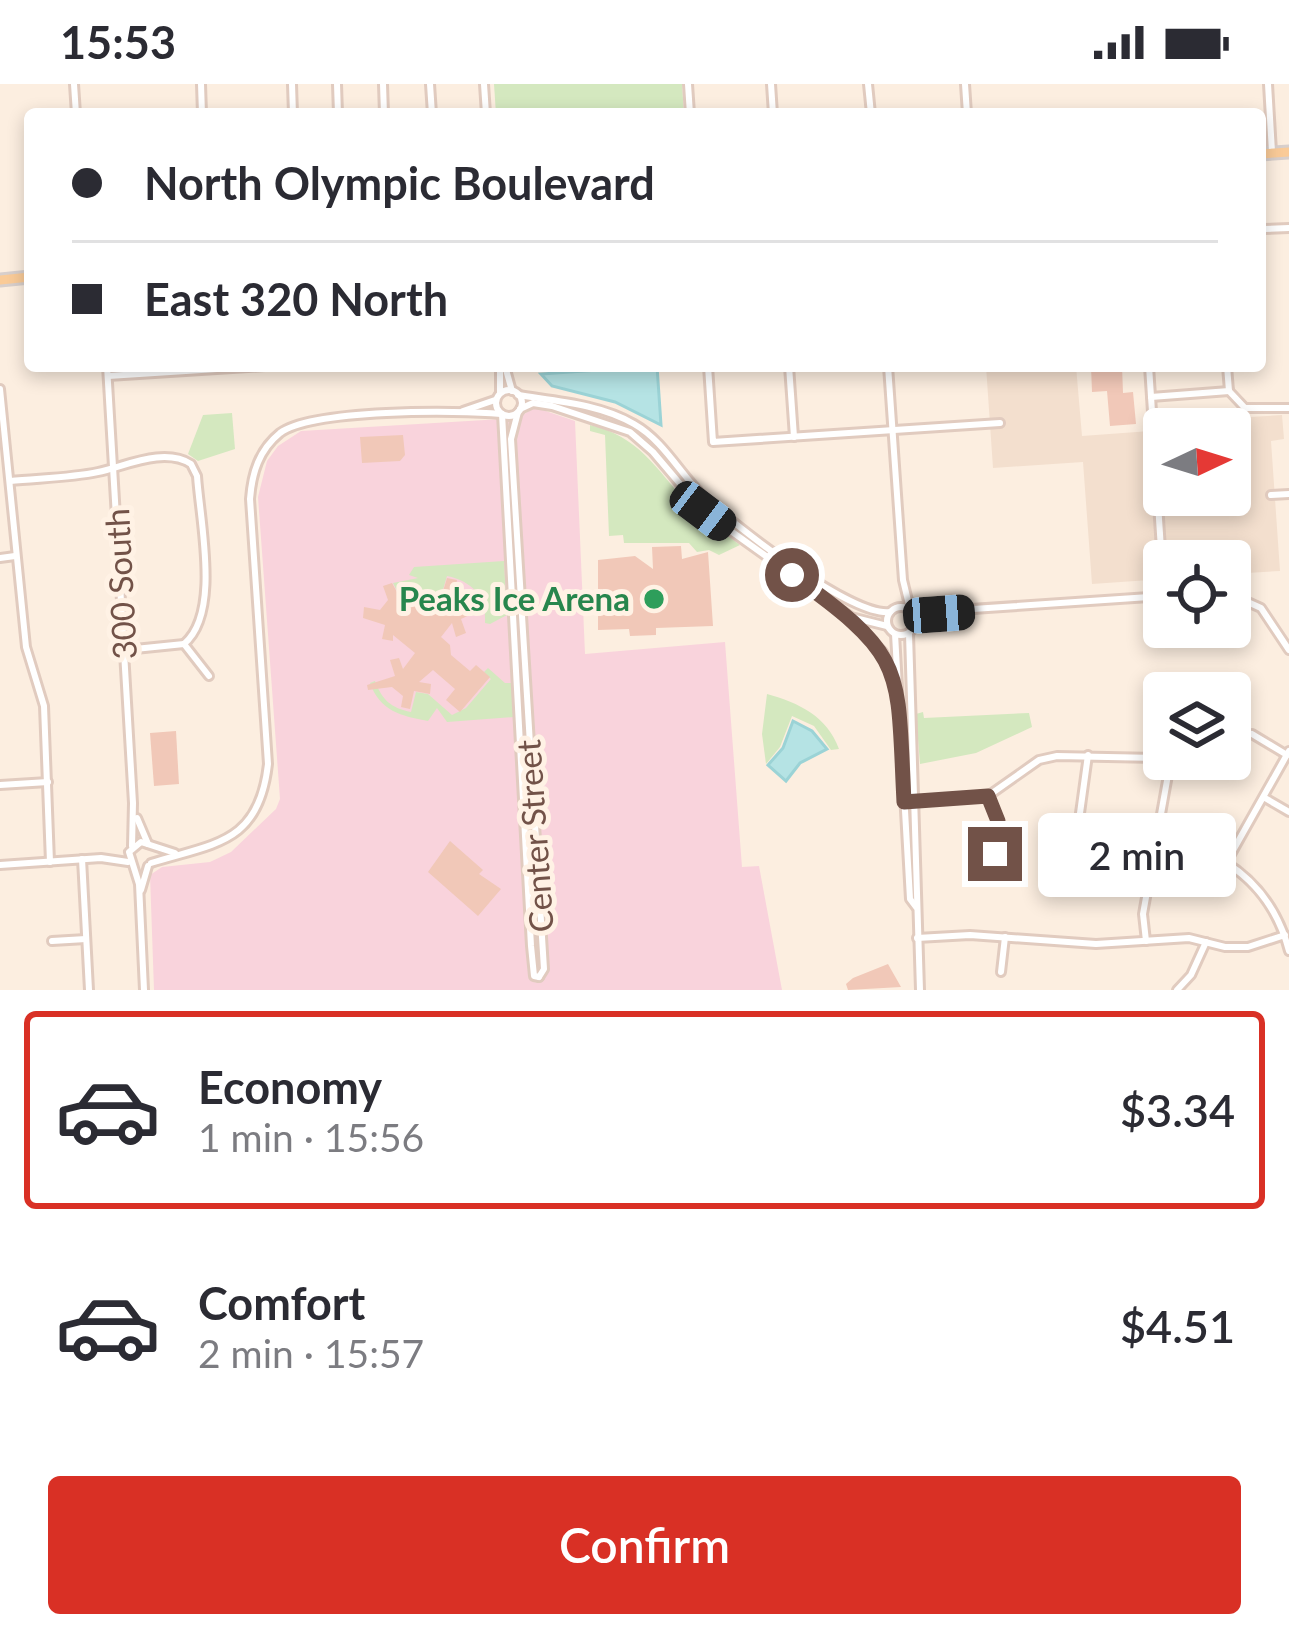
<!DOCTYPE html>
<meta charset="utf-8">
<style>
body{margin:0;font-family:Lato,sans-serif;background:#f7f7f7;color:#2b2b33;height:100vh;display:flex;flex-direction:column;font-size:45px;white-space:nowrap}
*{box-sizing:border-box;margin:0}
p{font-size:39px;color:#7c7c81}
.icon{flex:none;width:66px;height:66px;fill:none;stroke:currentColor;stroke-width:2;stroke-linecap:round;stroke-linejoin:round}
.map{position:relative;height:906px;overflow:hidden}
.sheet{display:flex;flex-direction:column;background:#fff;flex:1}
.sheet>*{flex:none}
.guide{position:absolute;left:24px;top:24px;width:1242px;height:264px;border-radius:12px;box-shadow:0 6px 18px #0003;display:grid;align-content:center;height:264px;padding:0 48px;background:#fff}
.needle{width:78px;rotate:86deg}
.fabs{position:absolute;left:1143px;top:324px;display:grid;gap:24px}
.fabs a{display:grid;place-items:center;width:108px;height:108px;border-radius:12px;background:#fff;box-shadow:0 6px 18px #0003;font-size:60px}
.end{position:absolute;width:54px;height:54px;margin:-27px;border:15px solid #725248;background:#fff;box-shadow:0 0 0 6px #fff}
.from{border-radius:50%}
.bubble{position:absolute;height:84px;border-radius:12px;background:#fff;box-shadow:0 6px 18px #0003;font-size:39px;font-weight:600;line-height:84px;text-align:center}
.car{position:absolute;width:36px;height:72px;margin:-36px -18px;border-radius:15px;box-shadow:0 0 9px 3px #0007;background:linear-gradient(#222 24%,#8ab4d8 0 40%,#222 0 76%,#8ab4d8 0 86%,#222 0)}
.guide b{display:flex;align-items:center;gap:42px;height:114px;font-size:45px}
.guide b+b{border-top:3px solid #e1e1e2}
.guide i{width:30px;height:30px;background:#2b2b33}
ul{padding:21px 0 0;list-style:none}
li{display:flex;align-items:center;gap:36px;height:198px;margin:0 24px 18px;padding:0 24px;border:6px solid transparent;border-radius:12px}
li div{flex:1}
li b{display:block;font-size:45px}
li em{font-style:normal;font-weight:600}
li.current{border-color:#d93025}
li>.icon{width:108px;height:108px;stroke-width:1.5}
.button{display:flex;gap:24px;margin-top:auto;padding:24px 48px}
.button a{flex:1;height:138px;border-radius:12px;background:#d93025;color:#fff;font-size:48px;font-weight:600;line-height:138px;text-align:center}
.status{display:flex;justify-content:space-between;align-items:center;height:84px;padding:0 60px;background:#fff;direction:ltr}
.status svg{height:33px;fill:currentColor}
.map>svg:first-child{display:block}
.residential{fill:#f3dfce}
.medical{fill:#f9d3dc}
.green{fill:#d4e8bf}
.water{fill:#b5e3e4;stroke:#9bd3d6;stroke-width:3}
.building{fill:#f1c8b8}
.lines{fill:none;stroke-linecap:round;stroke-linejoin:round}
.minor-casing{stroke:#e1cbbf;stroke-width:12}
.major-casing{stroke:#d8cfcc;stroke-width:15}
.minor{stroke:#fff;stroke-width:6}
.major{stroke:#facb98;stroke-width:9}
.route{stroke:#725248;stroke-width:15}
.leisure-dot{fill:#2e9e5b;stroke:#fff2e5;stroke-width:4.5}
.labels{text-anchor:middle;stroke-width:10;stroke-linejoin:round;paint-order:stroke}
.street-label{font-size:33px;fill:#725248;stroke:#fff2e5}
.leisure-label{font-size:33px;font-weight:bold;fill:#27864d;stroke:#fff2e5;text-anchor:end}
</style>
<div class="status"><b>15:53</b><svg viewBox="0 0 49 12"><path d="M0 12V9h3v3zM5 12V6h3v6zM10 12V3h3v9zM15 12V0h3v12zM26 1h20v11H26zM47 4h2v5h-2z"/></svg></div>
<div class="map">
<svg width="1289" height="906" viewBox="0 0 1289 906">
<rect width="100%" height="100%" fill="#fceee0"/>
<path class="residential" d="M986 282H1076L1082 352 1164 346V411H1230V345H1182L1250 340V333L1282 331 1284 355 1271 357 1280 487 1230 490V477H1164V495L1092 500 1083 378 993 384Z"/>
<path class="medical" d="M534 323 575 337 585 570 725 558 742 783 759 782 782 906H154L150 791 162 783 210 778 231 768 276 725 280 715 258 413 267 377 278 362 301 347 519 334Z"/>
<g class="green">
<path d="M494 0H682L684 30H496Z"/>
<path d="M232 329 235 365 198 377 188 370 203 331Z"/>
<path d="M590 341C638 352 655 383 686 418 702 435 722 447 740 461L719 471 709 466 697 468 689 459H624L623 451 609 452 605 351 590 347Z"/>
<path d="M504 477 507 531 490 540 485 539C487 513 472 497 447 492L440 516 425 513 422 507 402 514H418L403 519 393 499 418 494 409 491 414 483Z"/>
<path d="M488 584 505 599H512L514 633 447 638 437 624 428 637C401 632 380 627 370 599L375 597C382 616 391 624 411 628L416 608 428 610 452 631 466 624 491 595 484 588Z"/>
<path d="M767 610C799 619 827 632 839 665L831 666 814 642 792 632 780 663 766 680 762 650Z"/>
<path d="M923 628 924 634 1029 629 1032 643 976 669 920 680 916 630Z"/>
</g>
<g class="water">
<path d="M657 282 661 341 615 318 552 302 541 290Z"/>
<path d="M793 637 812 647 827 665 800 679 786 697 768 681 783 664Z"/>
</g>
<g class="building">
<path d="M1091 282H1122L1123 309 1133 308 1136 340 1110 342 1107 307 1092 308Z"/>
<path d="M403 351 405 371 400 377 362 379 360 353Z"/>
<path d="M681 462 682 475 708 468 713 542 656 544V551L630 552 629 545 598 546V476L635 472 653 485 652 463Z"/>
<path d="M447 494 457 496 454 511 464 520 479 515 482 525 461 535 466 549 456 553 452 539 441 553 450 561 451 571 470 587 476 581 490 593 460 628 446 616 455 605 433 586 419 598 431 600 430 610 414 607 410 625 401 623 403 612 392 603 368 606 367 601 395 592 390 576 399 574 403 585 415 569 393 551V557L382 555 385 541 363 534 364 523 380 526 388 516 383 502 392 499 403 519 421 513 440 517Z"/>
<path d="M176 647 179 700 154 702 150 649Z"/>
<path d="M450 757 483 786 479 790 501 805 478 832 428 788Z"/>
<path d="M888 880 901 903 848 906 846 900 853 894Z"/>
</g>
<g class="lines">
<g class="minor-casing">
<g id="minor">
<path d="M74 0 76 30"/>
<path d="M201 0 202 30"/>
<path d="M292 0 293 30"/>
<path d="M337 0 338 30"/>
<path d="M383 0 384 30"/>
<path d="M430 0 432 30"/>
<path d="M484 0 486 30"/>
<path d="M688 0 690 30"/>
<path d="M771 0 773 30"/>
<path d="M868 0 871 30"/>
<path d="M965 0 967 30"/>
<path d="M1268 0 1272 68"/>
<path d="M1264 145 1289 144"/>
<path d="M107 282 133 719 132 762"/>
<path d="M505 282 512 307"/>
<path d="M708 282 713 358 1000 339"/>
<path d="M789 282 794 353"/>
<path d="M888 282 903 496 910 525"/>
<path d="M1149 282 1164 511"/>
<path d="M1227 282 1229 307"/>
<path d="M108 292 265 282"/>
<path d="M0 305 26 563 44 622 50 778"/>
<circle cx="509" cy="319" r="13"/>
<path d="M1229 307 1245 324H1289"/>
<path d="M500 308V282"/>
<path d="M518 311C556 317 600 320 634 340 664 357 680 390 704 413 735 442 852 533 890 528"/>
<path d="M1151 313 1229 307"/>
<path d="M520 325 533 319 552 322 630 348 653 368 703 427 851 533 887 542"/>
<path d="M463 327 495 316"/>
<path d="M518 328 511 355 544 885 539 893"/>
<path d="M502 330 531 862 534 892 539 893"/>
<path d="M10 397C39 394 70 394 98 388 126 382 164 363 191 380L197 392C200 438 221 529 184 560"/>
<path d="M1271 411 1289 410"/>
<path d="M0 474 15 472"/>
<path d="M1230 510 1261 524 1289 566"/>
<circle cx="901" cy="537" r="14"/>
<path d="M913 529 1164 512"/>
<path d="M853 536 883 568 896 597"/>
<path d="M895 550 910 815 916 823"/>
<path d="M909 550 920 906"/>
<path d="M184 560 209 592"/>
<path d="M125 566 184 560"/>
<path d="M1252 650 1287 671"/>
<path d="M0 701 48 698"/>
<path d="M988 712 998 737 995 770"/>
<path d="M1265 714 1289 728"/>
<path d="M904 719 988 712 1039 676 1057 672 1158 674 1170 680 1182 677"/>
<path d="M137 734 148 760"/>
<path d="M1158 752C1223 766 1272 801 1289 867"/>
<path d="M82 775 89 906"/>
<path d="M151 779C215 759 259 760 268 680L250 415C252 389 259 366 280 349 312 325 458 326 501 330"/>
<path d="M1226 779 1289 667"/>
<path d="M1073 780 1088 671"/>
<path d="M0 781 101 774 128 778"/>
<path d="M141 806 148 782"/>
<path d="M917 854 970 851 1096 860 1189 854 1225 863H1248L1285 851"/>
<path d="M52 857 86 855"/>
<path d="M1146 857 1143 830 1170 680"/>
<path d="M1001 888 1005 853"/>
<path d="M144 906 139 800 129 768 141 758 175 769"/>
<path d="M1177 906 1191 891 1206 858"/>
</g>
</g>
<g class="major-casing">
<g id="major">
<path d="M1260 70 1289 68"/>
<path d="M0 196 30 193"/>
</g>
</g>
<use href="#minor" class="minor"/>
<use href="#major" class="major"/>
</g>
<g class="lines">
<path class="route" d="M792 491C908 574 897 582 904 718L988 712 998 737 995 770"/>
</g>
<circle class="leisure-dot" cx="654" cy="515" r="12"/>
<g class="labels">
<g class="street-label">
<text transform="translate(121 500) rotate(-93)" y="12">300 South</text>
<text transform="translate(535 752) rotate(-94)" y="12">Center Street</text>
</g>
<g class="leisure-label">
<text x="630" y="527">Peaks Ice Arena</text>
</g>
</g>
</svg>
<div class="fabs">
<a><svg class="needle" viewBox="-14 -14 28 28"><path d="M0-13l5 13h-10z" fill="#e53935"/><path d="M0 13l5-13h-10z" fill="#7c7c81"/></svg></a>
<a><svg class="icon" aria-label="locate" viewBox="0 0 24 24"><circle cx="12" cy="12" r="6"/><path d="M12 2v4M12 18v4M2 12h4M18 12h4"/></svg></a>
<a><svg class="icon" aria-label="layers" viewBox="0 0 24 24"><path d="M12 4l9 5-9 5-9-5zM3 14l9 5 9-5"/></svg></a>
</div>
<i class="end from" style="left:792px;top:491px"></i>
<i class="end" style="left:995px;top:770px"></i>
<div class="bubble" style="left:1038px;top:729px;width:198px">2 min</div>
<i class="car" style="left:703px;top:427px;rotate:127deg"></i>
<i class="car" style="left:939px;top:530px;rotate:86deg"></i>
<div class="guide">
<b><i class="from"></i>North Olympic Boulevard</b>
<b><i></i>East 320 North</b>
</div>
</div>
<section class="sheet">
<ul>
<li class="current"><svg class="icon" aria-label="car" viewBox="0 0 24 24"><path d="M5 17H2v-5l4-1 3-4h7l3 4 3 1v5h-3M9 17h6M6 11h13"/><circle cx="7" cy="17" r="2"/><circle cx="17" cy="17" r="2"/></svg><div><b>Economy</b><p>1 min · 15:56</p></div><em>$3.34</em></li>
<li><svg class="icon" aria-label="car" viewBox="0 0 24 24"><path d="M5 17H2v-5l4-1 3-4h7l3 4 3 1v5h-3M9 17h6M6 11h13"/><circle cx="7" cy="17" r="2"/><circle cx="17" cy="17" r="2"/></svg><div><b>Comfort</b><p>2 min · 15:57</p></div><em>$4.51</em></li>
</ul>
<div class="button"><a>Confirm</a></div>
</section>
